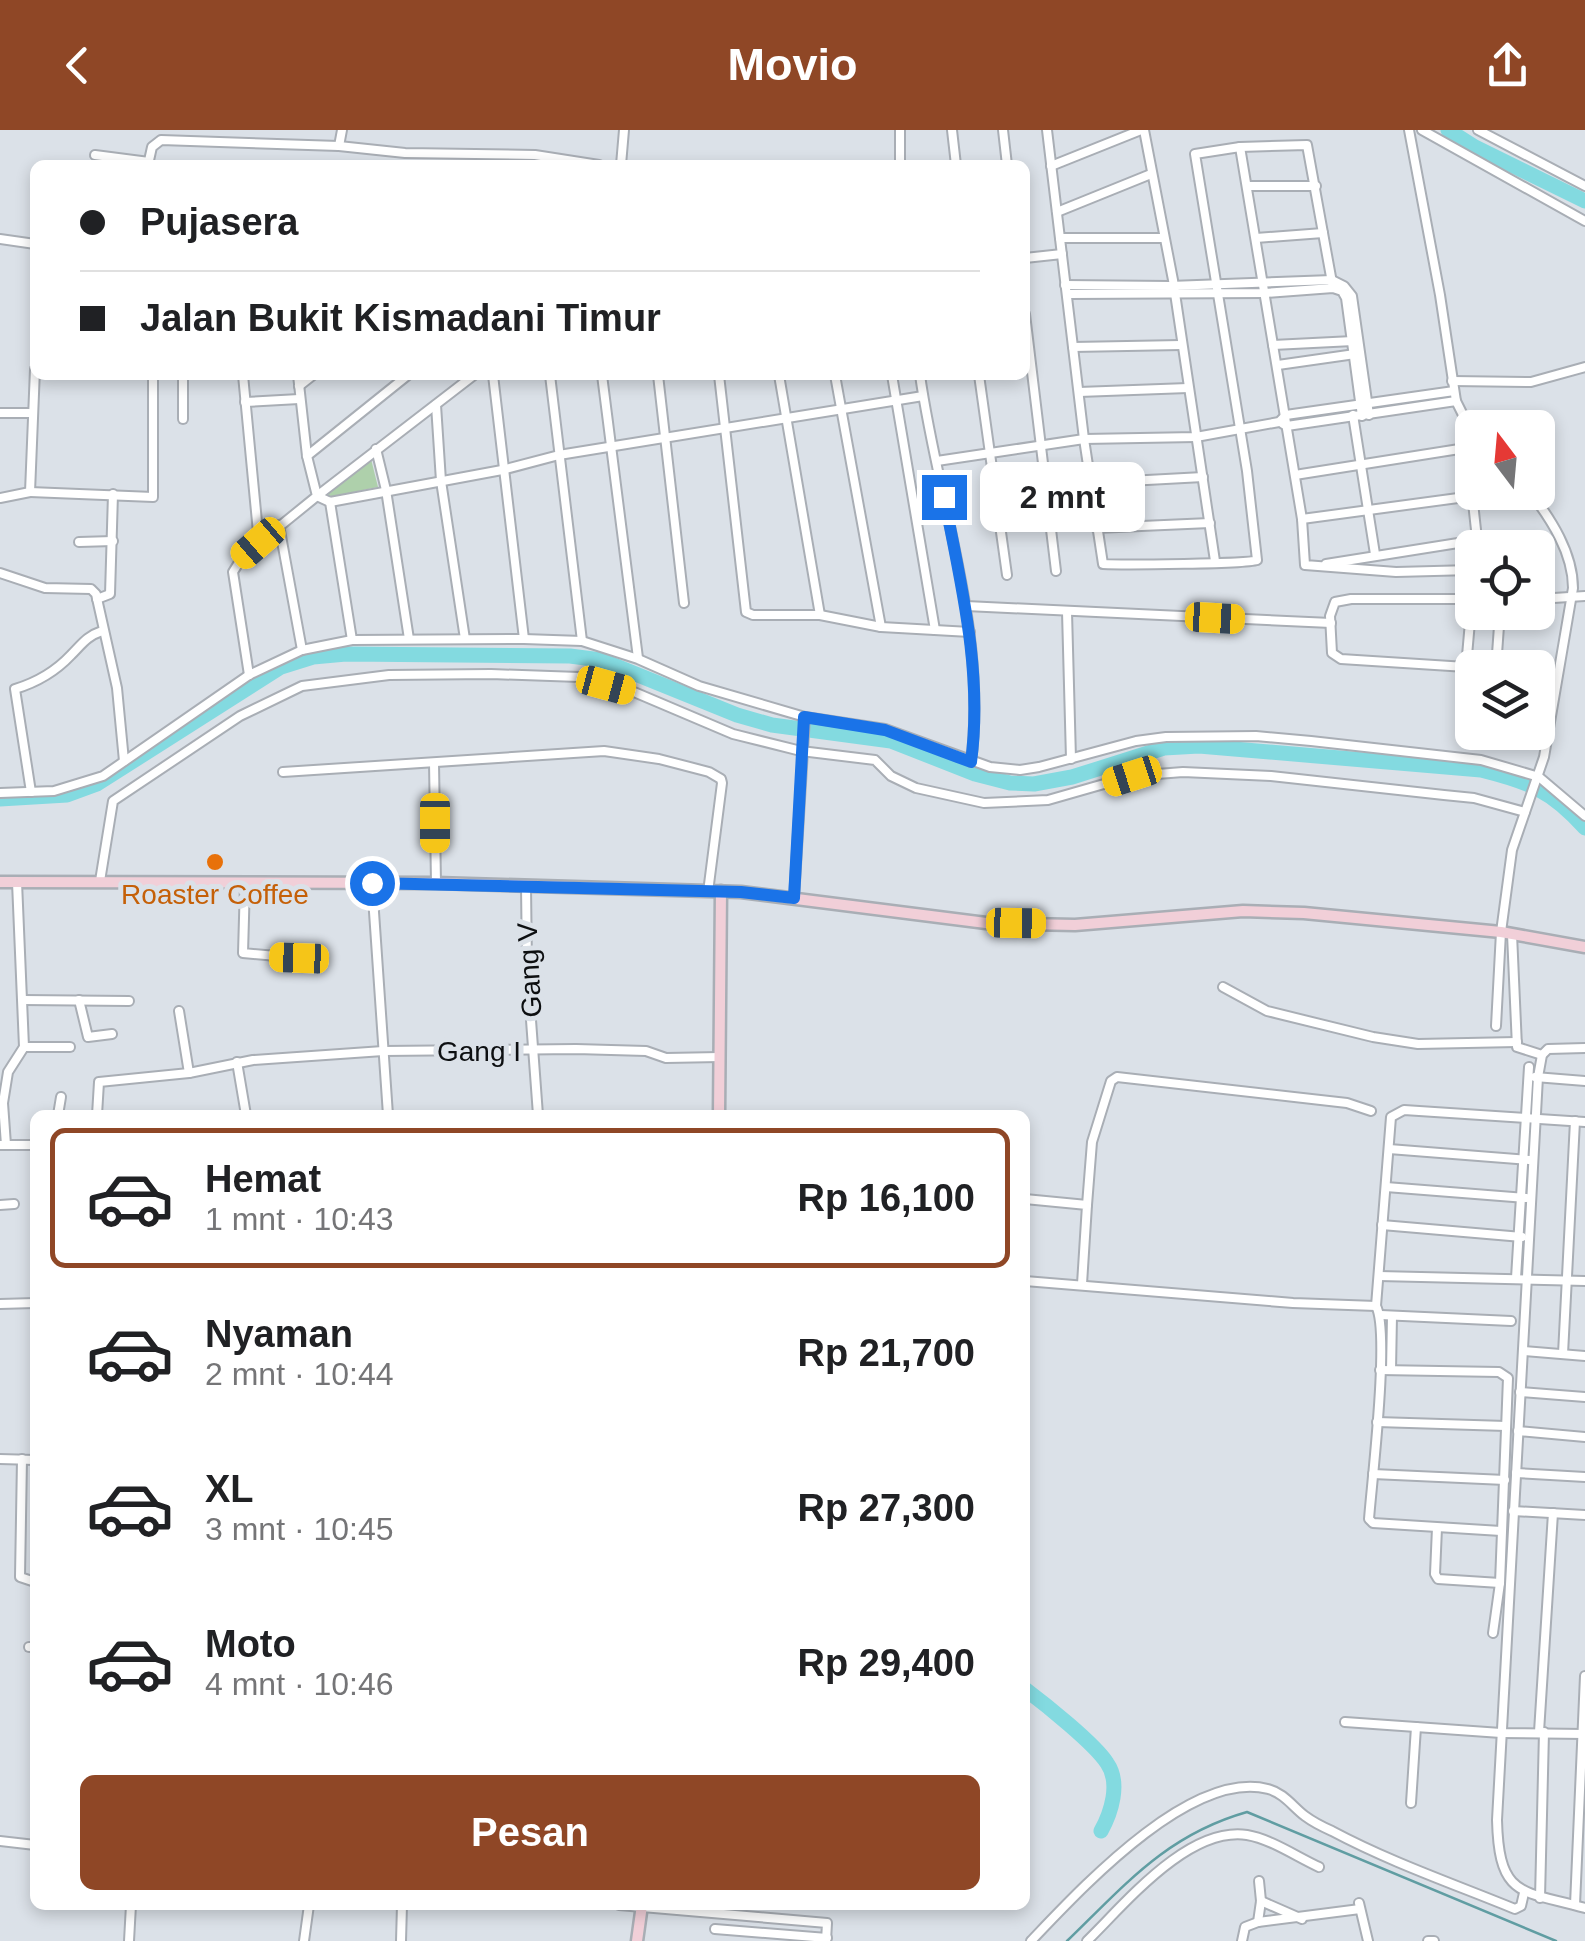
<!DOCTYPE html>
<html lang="id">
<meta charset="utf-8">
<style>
body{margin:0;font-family:Arial,sans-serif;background:#f6f6f6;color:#202124;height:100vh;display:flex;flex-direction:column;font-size:38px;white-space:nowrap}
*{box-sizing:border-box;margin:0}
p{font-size:32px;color:#757577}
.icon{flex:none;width:55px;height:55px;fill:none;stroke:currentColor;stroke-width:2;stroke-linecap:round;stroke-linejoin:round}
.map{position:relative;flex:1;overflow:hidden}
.sheet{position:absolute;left:30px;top:980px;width:1000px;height:800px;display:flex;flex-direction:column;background:#fff;border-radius:15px;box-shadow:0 5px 15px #0003}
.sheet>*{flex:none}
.guide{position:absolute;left:30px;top:30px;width:1000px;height:220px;border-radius:15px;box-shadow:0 5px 15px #0003;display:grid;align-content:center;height:220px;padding:0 50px;background:#fff}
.needle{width:65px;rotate:344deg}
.tools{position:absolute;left:1455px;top:280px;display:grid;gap:20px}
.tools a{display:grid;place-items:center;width:100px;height:100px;border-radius:15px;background:#fff;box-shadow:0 5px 15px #0003;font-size:50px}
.end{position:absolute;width:45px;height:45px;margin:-22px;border:12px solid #1a73e8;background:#fff;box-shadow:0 0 0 5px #fff}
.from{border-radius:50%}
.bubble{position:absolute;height:70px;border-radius:15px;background:#fff;box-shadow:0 5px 15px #0003;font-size:32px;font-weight:600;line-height:70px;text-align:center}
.car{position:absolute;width:30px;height:60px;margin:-30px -15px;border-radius:12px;box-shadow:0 0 8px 2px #0007;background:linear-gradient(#f5c518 24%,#345 0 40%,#f5c518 0 76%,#345 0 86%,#f5c518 0)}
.guide b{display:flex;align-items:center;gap:35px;height:95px;font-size:38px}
.guide b+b{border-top:2px solid #e0e0e0}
.guide i{width:25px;height:25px;background:#202124}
ul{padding:18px 0 0;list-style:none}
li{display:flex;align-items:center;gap:30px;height:140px;margin:0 20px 15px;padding:0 30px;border:5px solid transparent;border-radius:15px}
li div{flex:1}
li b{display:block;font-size:38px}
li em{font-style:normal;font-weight:600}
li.current{border-color:#8f4726}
li>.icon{width:90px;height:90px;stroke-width:1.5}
.action{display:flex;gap:20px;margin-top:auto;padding:20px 50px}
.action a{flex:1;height:115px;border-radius:15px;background:#8f4726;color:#fff;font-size:40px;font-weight:600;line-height:115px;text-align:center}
header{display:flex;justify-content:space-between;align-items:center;height:130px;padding:0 50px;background:#8f4726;color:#fff;font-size:45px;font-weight:600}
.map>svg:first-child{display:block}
.green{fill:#aed0ab}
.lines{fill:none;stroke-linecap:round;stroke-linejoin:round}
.stream{stroke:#609da2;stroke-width:2.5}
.river{stroke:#83dae0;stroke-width:15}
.street-casing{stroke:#a9aeb5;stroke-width:12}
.secondary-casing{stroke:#a9aeb5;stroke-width:15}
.street{stroke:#fff;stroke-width:8}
.secondary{stroke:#f1cfd8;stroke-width:10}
.route{stroke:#1a73e8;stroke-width:12}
.food-dot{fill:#e8710a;stroke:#dbe1e8;stroke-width:4}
.labels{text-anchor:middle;stroke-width:10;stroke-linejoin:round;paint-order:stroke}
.food-label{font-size:28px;fill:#c56008;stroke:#dbe1e8}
.street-label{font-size:28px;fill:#0d0f11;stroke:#dbe1e8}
</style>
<header><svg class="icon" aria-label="back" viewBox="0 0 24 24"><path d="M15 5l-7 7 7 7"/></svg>Movio<svg class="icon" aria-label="share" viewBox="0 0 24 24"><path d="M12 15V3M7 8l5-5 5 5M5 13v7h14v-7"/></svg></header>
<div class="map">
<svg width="1585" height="1811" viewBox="0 0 1585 1811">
<rect width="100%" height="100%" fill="#dbe1e8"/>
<path class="green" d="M370 325 378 357 329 367 328 360Z"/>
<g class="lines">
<path class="stream" d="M1067 1811C1125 1755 1166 1705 1247 1682L1556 1811"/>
<g class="river">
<path d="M1448 0 1475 17 1585 71"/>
<path d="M0 669 67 665 97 654 281 537 313 527 346 524 570 526 601 530 737 585 772 595 891 611 975 644 1010 653 1034 654 1072 647 1164 618 1199 616 1481 640C1529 652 1551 660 1585 698"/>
<path d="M1025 1559C1045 1574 1095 1614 1107 1633 1121 1653 1111 1683 1101 1701"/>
</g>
<g class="street-casing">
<g id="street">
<path d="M900 0V35"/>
<path d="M952 0 956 35"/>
<path d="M1003 0 1007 35"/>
<path d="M1047 0 1084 309 1103 434C1121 435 1250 434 1257 430L1247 341 1195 24 1240 17 1307 15 1333 158"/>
<path d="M1144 0 1173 150 1215 431"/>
<path d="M1409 0 1440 165 1456 271 1472 303"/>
<path d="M1422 0 1585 91"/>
<path d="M1478 0 1585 56"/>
<path d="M339 16 342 0"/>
<path d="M1240 17 1302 389 1305 435 1396 442 1472 440"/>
<path d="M95 25 149 32"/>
<path d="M148 35 152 17 161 10 339 16 405 23 535 25 599 35"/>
<path d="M621 35 624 0"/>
<path d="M1051 36 1141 0"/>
<path d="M1247 56H1316"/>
<path d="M1057 82 1151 44"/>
<path d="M1060 108H1164"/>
<path d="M1256 108 1323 103"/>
<path d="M0 109 35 114"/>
<path d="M1025 128 1062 124"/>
<path d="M1065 155 1170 156 1332 150 1344 156 1352 166 1369 285"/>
<path d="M1068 164 1265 163 1333 158 1342 161 1346 168 1362 286"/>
<path d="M1025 184 1056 441"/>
<path d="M1273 215 1353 211"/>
<path d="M1073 217 1181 215"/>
<path d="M1278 235 1355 224"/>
<path d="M183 245V289"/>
<path d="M243 245 259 413"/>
<path d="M493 245 524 509"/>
<path d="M550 245 582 511"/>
<path d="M602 245 638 528"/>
<path d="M658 245 684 473"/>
<path d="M719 245 746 482 753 485H820L881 497 970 502"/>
<path d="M779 245 820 485"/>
<path d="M835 245 881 497"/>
<path d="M892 245 935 500"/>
<path d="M920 245C938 373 988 501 971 632"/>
<path d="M979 245 1007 445"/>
<path d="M1452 251 1531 252 1585 237"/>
<path d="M299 256 313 245"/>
<path d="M1079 262 1188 258"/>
<path d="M245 272 299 269"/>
<path d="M436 275 441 351 465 509"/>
<path d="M0 283H32"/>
<path d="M1353 285 1375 424"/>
<path d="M1283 294 1287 296 1456 271"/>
<path d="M1467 318 1478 418"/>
<path d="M376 319 386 360 409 509"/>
<path d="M307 326 408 245"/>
<path d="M937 331 1084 309 1196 307 1279 292 1286 285 1454 261"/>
<path d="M1295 345 1472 317"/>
<path d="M1091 353 1203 347"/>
<path d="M30 362 153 367V245"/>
<path d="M317 366 330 372 502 340 559 325 923 266"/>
<path d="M317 366 474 245"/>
<path d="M0 368 30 362 35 239"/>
<path d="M330 372 352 510"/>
<path d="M1302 389 1473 366"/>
<path d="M279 395 302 520"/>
<path d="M1096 398 1210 393"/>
<path d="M79 412 113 411"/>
<path d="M1326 434 1477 410"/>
<path d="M0 443 45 458 91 459 96 464 117 558 124 631"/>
<path d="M97 469 110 464 113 364"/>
<path d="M1472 469 1466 537 1341 529 1332 523 1330 486 1335 472 1351 469H1472"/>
<path d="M1538 469 1585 466"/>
<path d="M966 476 1331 493"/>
<path d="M1067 482 1071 629"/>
<path d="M1496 538 1500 482"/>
<path d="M249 545 233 442 243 426 317 366 307 326 298 245"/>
<path d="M434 633 436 753"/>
<path d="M283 642 604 621 659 629 709 642 721 649 722 653 708 762"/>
<path d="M31 662 15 559C38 552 55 542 71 525 82 514 87 506 102 501"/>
<path d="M0 663 54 661 103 646 249 545 302 520 352 510 524 509 582 511 638 529 699 556 805 587 885 599 990 637 1020 640 1039 637 1136 611 1166 607 1256 606 1311 611 1481 630 1539 647 1585 686"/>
<path d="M100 751 113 671 240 586 302 556 389 545 491 544 579 547 634 562 733 604 801 621 875 630 891 646 916 658 984 673 1048 670 1132 646 1183 642 1271 646 1444 665 1474 668 1525 682"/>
<path d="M245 753 243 823 299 828"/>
<path d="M372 753 388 985"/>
<path d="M526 756 527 836 538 985"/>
<path d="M794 769 805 587"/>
<path d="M1512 804 1517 917 1542 925"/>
<path d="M1223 857 1267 881 1373 907 1418 914 1517 912"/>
<path d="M23 870 129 871"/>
<path d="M79 870 88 907 112 904"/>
<path d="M179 881 189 943"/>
<path d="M1496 896 1501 802 1512 720 1544 627 1573 458C1573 423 1551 389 1530 362"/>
<path d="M24 917H70"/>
<path d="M1585 918 1548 919 1542 925 1538 947 1497 1690C1499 1769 1522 1760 1585 1778"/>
<path d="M237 932 246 985"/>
<path d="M1535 947 1585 951"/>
<path d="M58 985 61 967"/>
<path d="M97 985 99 952 189 943 253 930 383 921 576 919 646 921 666 928 720 927"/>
<path d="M0 1015H35"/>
<path d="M6 1015 3 973 8 942 24 917 17 752"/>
<path d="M1389 1019 1529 1030"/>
<path d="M1386 1057 1526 1068"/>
<path d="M1025 1069 1087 1075 1082 1154"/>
<path d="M0 1075 14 1074"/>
<path d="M1087 1075 1092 1012 1111 951 1117 947 1347 973 1371 981"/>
<path d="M1382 1095 1522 1107"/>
<path d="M1379 1146 1585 1151"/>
<path d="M1516 1148 1529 937"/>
<path d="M1025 1151 1293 1173 1376 1176"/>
<path d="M0 1174 35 1173"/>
<path d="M1381 1185 1511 1191"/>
<path d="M1523 1221 1585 1226"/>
<path d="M1563 1224 1575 991"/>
<path d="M1380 1240 1499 1242 1508 1248 1500 1453 1493 1503"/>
<path d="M1391 1240 1392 1186"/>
<path d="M1520 1262 1585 1267"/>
<path d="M1377 1292 1506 1296"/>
<path d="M1518 1301 1585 1307"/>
<path d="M0 1329 35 1330"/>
<path d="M22 1329 20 1447 35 1452"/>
<path d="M1516 1343 1585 1347"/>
<path d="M1373 1344 1505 1350"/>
<path d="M1513 1381 1585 1385"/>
<path d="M1437 1398 1435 1444 1438 1449 1500 1453"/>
<path d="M1501 1401 1373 1393 1369 1389C1372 1350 1390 1202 1376 1176L1391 987 1404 980 1585 992"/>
<path d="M29 1517H35"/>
<path d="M1345 1592 1501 1603 1585 1604"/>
<path d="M1539 1602 1553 1383"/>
<path d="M1411 1673 1416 1597"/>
<path d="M0 1711 35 1715"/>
<path d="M1540 1768 1544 1602"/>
<path d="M1261 1771 1302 1789"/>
<path d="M1359 1773 1368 1811"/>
<path d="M619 1775 827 1793 826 1811"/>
<path d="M1575 1775 1585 1546"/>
<path d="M1258 1792 1261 1771 1259 1751"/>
<path d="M715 1799 827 1808"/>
<path d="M129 1811 131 1775"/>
<path d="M304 1811 309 1775"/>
<path d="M401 1811 402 1775"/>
<path d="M1031 1811C1079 1761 1190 1639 1268 1659 1284 1663 1293 1677 1305 1686 1313 1692 1323 1697 1332 1701 1390 1732 1454 1754 1515 1779L1521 1776 1524 1763"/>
<path d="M1087 1811C1125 1774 1188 1696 1247 1705 1271 1709 1297 1727 1319 1737"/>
<path d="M1242 1811 1245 1797 1258 1792 1360 1779"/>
<path d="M1428 1811H1434"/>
</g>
</g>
<g class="secondary-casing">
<g id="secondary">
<path d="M0 752 436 753 741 762 986 793 1075 795 1243 781 1304 783 1501 802 1585 817"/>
<path d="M719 985 721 761"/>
<path d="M637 1811 642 1775"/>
</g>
</g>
<use href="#street" class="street"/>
<use href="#secondary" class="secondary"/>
</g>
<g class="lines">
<path class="route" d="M372 753 741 762 794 768 804 587 885 600 971 632C983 543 961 454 944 367"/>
</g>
<circle class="food-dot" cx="215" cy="732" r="10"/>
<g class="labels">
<g class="food-label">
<text x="215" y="774">Roaster Coffee</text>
</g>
<g class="street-label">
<text transform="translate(529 840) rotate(-93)" y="10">Gang V</text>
<text x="479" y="931">Gang I</text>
</g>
</g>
</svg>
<div class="tools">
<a><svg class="needle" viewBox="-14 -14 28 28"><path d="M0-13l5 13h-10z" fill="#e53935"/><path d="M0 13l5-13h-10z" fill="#757577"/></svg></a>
<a><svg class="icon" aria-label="locate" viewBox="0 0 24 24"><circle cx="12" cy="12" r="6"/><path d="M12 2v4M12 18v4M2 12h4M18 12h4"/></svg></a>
<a><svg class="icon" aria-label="layers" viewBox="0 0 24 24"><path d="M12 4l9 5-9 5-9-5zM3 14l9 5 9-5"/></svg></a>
</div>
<i class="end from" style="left:372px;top:753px"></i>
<i class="end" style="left:944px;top:367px"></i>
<div class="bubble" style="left:980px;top:332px;width:165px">2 mnt</div>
<i class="car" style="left:258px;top:413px;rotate:229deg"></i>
<i class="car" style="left:1215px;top:488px;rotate:93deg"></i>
<i class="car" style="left:606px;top:555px;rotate:105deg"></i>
<i class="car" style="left:1132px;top:646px;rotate:252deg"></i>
<i class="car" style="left:435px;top:693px;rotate:180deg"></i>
<i class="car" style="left:1016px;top:793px;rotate:91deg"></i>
<i class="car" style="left:299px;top:828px;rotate:272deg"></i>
<div class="guide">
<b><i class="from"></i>Pujasera</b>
<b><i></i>Jalan Bukit Kismadani Timur</b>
</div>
<section class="sheet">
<ul>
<li class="current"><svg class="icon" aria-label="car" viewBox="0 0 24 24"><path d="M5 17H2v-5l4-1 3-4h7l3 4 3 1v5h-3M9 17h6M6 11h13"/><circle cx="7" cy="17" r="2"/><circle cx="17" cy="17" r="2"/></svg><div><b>Hemat</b><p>1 mnt · 10:43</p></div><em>Rp 16,100</em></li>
<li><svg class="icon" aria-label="car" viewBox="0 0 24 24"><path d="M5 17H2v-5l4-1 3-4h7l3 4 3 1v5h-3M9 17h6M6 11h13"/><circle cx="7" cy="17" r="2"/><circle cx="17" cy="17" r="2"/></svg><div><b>Nyaman</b><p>2 mnt · 10:44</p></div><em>Rp 21,700</em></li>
<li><svg class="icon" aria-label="car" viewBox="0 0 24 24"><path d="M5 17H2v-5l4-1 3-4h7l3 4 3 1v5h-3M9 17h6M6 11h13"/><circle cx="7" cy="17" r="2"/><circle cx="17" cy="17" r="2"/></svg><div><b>XL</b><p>3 mnt · 10:45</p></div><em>Rp 27,300</em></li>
<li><svg class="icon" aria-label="car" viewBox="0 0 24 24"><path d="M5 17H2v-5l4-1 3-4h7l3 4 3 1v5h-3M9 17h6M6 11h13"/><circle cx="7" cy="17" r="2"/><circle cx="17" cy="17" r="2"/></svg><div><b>Moto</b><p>4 mnt · 10:46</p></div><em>Rp 29,400</em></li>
</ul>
<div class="action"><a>Pesan</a></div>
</section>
</div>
